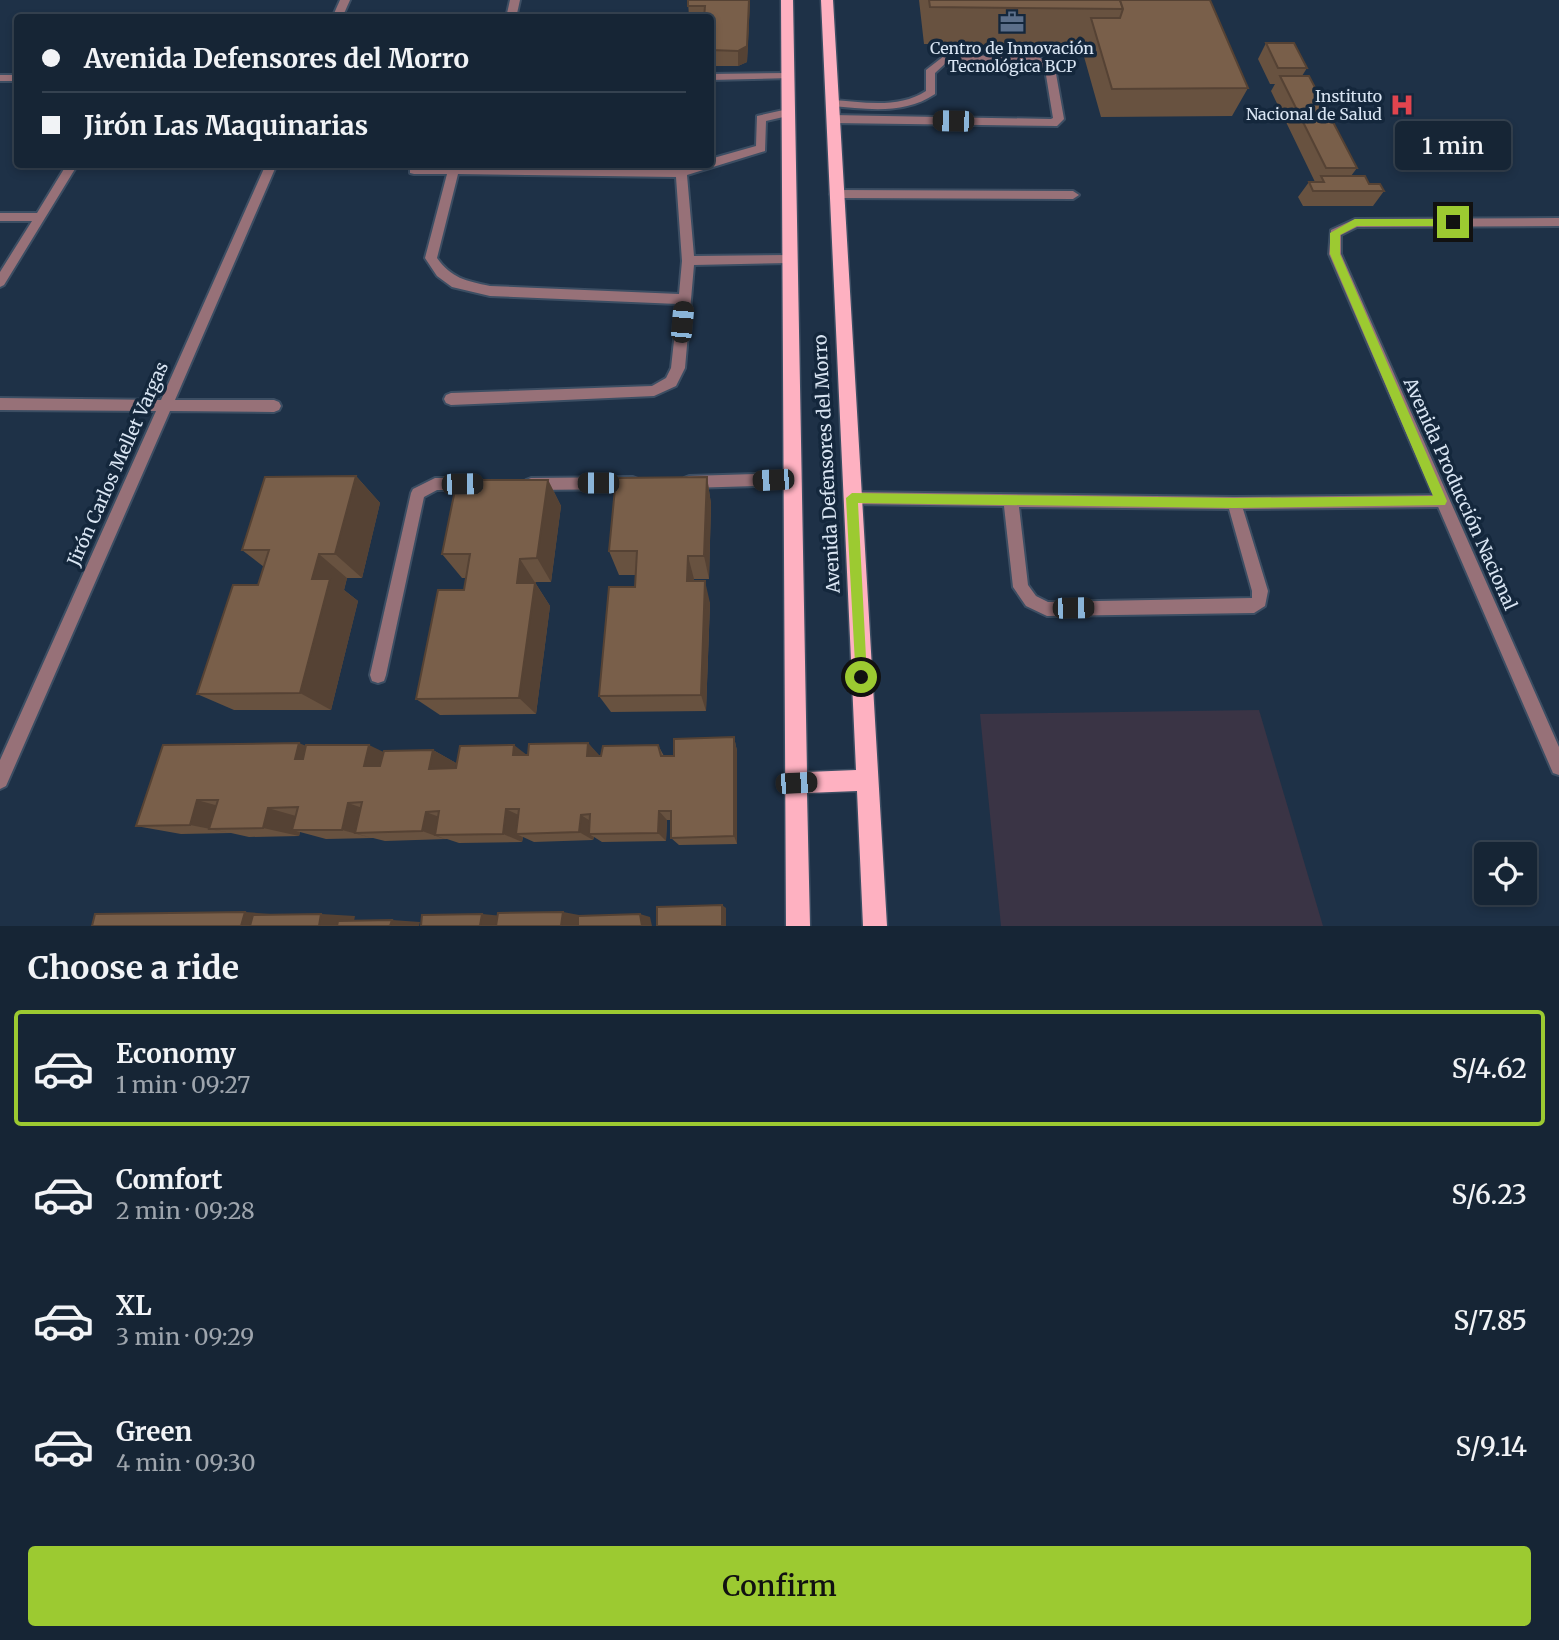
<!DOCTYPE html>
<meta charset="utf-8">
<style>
body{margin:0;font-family:Merriweather,serif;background:#233141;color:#f1f3f6;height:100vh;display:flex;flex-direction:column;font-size:26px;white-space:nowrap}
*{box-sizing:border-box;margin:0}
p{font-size:23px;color:#9ea5ad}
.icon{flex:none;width:38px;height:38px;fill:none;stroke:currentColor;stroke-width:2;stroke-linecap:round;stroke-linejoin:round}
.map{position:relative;height:926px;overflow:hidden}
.sheet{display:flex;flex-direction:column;background:#162535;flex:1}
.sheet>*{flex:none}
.top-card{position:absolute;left:14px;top:14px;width:700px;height:154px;border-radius:7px;box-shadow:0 4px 10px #0003,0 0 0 2px #354250;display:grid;align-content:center;height:154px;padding:0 28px;background:#162535}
.tools{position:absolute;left:1474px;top:842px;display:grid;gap:14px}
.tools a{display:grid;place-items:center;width:63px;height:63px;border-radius:7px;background:#162535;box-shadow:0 4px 10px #0003,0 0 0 2px #354250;font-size:35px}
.end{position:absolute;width:32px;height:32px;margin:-16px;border:9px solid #9cca31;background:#111;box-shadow:0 0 0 4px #111}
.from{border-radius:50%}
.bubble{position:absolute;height:49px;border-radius:7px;background:#162535;box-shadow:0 4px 10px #0003,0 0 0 2px #354250;font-size:23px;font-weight:600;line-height:49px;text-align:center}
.car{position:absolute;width:21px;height:42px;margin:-21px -10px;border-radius:9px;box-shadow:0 0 5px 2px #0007;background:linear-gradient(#222 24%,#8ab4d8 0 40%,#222 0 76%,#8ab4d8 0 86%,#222 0)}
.top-card b{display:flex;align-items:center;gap:24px;height:66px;font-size:26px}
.top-card b+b{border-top:2px solid #354250}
.top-card i{width:18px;height:18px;background:#f1f3f6}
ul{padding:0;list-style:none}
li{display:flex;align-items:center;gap:21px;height:116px;margin:0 14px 10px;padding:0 14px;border:4px solid transparent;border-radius:7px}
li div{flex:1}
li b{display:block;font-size:26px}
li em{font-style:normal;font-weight:600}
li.active{border-color:#9cca31}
li>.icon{width:63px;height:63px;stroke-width:1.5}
h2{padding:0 28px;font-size:32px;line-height:84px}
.action{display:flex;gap:14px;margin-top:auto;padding:14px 28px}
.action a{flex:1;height:80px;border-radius:7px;background:#9cca31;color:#111;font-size:28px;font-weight:600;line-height:80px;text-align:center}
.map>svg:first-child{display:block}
.industrial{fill:#3a3445}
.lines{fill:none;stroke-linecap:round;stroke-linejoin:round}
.lane-casing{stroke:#3c4e63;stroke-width:4}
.street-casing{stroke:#3c4e63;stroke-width:4}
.primary-casing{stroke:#3c4e63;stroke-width:3}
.lane{fill:#977178;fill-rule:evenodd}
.street{fill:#977178;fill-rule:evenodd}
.primary{fill:#feb1c1;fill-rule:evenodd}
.wall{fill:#685240}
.shaded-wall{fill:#554234}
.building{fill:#795f4a;stroke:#554234;stroke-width:2}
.route{fill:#9cca31}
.labels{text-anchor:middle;stroke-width:7;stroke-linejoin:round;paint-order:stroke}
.far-poi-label{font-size:16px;fill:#d9e5f3;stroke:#14273c}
.street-label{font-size:18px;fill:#d9e5f3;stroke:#14273c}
</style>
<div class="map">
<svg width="1559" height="926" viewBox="0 0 1559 926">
<rect width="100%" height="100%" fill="#1e3147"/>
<path class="industrial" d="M1259 710 1323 926H1001L980 714Z"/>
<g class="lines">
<g class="lane-casing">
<g id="lane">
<path d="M1036 55 1055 68 1064 119 1057 126 832 123 827 119 832 115 1051 119 1053 118 1045 69 1034 61 947 62 935 73V94C904 115 867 109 832 106L827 103 832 100C863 102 899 109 926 91V70L944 56Z"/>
<path d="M788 109 793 113 792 115 766 121 765 151 687 175 694 256 790 255 796 259 790 263 694 265 685 368 676 386 654 396 451 405 446 403 444 399 446 395 451 393 652 386 666 378 671 368 678 304 490 296 452 287 437 276 425 258 447 174H414L410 173V167L680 169 694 164H710V159L756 146 757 116ZM458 174 676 177 682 261 679 294 490 286C466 281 451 278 437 258Z"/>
<path d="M836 190 1073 191 1079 195 1073 199 836 198 830 194Z"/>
<path d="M792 473 797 475 799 479 797 483 792 485 689 488 684 486 682 482 684 478 689 476Z"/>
<path d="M633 477 638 479 640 483 638 487 633 489 531 490 526 488 524 484 526 480 531 478Z"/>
<path d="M435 478H472L477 480 479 484 477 488 472 490H437L424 497 386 675 384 681 378 683 372 681 370 675 411 493 413 489Z"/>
<path d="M852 492 1234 497 1441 495 1446 496 1448 501 1446 506 1441 507 1243 509 1268 591 1265 606 1254 613 1047 616 1026 606 1013 587 1004 506 852 504 847 502 845 498 847 494ZM1019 507 1229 509 1252 591V598L1048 602 1036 596 1028 585Z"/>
</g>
</g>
<g class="street-casing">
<g id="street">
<path d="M340 0H350L342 18H332Z"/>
<path d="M510 0H520L516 18H506Z"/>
<path d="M788 73 793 76 792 78 710 80V74Z"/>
<rect x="0" y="75" width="18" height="6"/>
<path d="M67 164H78L4 285 0 287V272L32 221H0V213H37Z"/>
<path d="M266 164H277L175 400H274L279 402 281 406 279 410 274 412 170 411 6 786 0 789V760L156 411 0 410V398L161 400Z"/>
<path d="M1559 218V226L1357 227 1341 235V254L1559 747V775L1553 773 1329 254 1331 230 1355 219Z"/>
</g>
</g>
<g class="primary-casing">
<path id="primary" d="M781 0H793L807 772 856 770 821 0H833L887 926H863L857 791 807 793 810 926H786Z"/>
</g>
<use href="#lane" class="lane"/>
<use href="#street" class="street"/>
<use href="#primary" class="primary"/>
</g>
<g class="wall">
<path d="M688 0H750L747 62 738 66H710V18H689Z"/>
<path d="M919 0H1210L1248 88 1232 116 1101 117 1081 46 924 44Z"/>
<path d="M1266 43 1307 68 1302 76 1357 168 1351 176 1384 191 1373 206H1303L1298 197 1309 182H1315L1271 91 1275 84H1270L1258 59Z"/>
<path d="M356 476 380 503 362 578H347L344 590 358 601 331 710H234L197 694 258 585 264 567 242 550Z"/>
<path d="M707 477 711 504 709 579H694V581L710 603 706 711 611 712 599 696 635 587V575H619L609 551Z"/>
<path d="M548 480 561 506 551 582H536V584L550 606 536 714 440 715 416 699 464 590 466 578H462L442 554Z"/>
<path d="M734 737 737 751V844L679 845 671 838V820H667L666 841 602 842 594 837 593 840 534 842 523 837 522 842 459 843 447 839 385 841 373 838 326 839 300 832 299 836 249 837 231 833 181 834 136 826 306 746 383 752 433 750 456 763 455 768 588 743 599 756 658 745 664 756H674Z"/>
</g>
<g class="shaded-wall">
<path d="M749 0H750L747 62 738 66V51Z"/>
<path d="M356 476 380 503 362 578 335 554Z"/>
<path d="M707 477 711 504 709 579 704 556Z"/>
<path d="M548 480 561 506 551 582 537 558Z"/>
<path d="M319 554 347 578 344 590 358 601 331 710 300 693 312 579Z"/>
<path d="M688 556 694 579 693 603 687 581Z"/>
<path d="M520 559 550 606 536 714 519 698 517 583Z"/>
<path d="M705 581 710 603 706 711 701 695Z"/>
<path d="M734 737 737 751V844L734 836Z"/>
<path d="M299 743 331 756 295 759Z"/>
<path d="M588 743 601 757 587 756Z"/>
<path d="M369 745 396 758 392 778 364 766Z"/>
<path d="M514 745 532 759 513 755Z"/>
<path d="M433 750 456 763 453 781 429 769Z"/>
<path d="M197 800 237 811 209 829 231 833 190 825Z"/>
<path d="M348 803 377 813 355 833 372 838 342 830Z"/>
<path d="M268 808 303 818 292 830 300 832 299 836 263 828Z"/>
<path d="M506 809 525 818 516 834 523 837 522 842 503 834Z"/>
<path d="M659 811 667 820 666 841 658 833Z"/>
<path d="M426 812 450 821 435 835 447 840 422 831Z"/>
<path d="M581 815 595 824 589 834 594 837 593 840 579 832Z"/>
<path d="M722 905 726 908V926H722Z"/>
<path d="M245 912 284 915 281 926H241Z"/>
<path d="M563 912 579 915 577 926H561Z"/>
<path d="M321 914 355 916 353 926H319Z"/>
<path d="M482 914 503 916 502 926H480Z"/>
<path d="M640 914 650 917 652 926H642Z"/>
<path d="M392 920 420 922 419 926H390Z"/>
</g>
<g class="building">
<path d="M688 0H749L747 46 738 51 710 50V18H704L705 6H688Z"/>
<path d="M929 0H1120L1123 9 930 7Z"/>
<path d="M1120 0H1210L1248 88 1112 89 1091 18H1120L1123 9Z"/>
<path d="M1266 43H1294L1307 68H1278Z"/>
<path d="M1280 76H1309L1357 168H1326Z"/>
<path d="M1321 176H1365L1369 184H1380L1384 191H1313L1309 182H1324Z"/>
<path d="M356 476 335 554H319L312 579H330L300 693 197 694 233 585H258L269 550H242L265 477Z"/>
<path d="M707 477 704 556H688L687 581H705L701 695 599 696 609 587H635L637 551H609L616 478Z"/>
<path d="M457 480H548L537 558 520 559 517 583H535L519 698 416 699 438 590H464L470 554H442Z"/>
<path d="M734 737V836L671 838V811H659L658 833 589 834 590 814 581 815 579 832 516 834 519 809H506L503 834 435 835 439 811 426 812 422 831 355 833 362 802 348 803 342 830H292L298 807 268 808 263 828 209 829 218 800H197L190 825 136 826 163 745 299 743 295 759H303L306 745H369L364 766H380L384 751 433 750 429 769 456 768 460 746 514 745 513 755H528L529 744 588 743 587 756H601L603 746 658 745 661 756H674V739Z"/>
<path d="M722 905V926H657V907Z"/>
<path d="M245 912 241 926H92L95 914Z"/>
<path d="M563 912 561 926H421L422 915 482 914 480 926H496L498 913Z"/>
<path d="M321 914 319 926H250L253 915Z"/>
<path d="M640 914 642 926H578V916Z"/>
<path d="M392 920 390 926H337L338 921Z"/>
</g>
<path class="route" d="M1453 219 1458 222 1453 226H1357L1340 235V254L1447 501 1445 505 1234 508 858 503 867 677 861 684 856 682 846 498 852 493 1234 498 1433 496 1330 254V233L1355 219Z"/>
<defs>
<g id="office-bare" transform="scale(1.89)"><path d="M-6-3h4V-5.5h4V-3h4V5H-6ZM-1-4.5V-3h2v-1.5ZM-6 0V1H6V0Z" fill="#5c6f8a" stroke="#14273c" stroke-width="2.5" paint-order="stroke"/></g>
<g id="hospital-bare" transform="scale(1.89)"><path d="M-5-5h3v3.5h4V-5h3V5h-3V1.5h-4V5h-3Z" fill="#e0444e" stroke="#14273c" stroke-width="2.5" paint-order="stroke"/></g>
</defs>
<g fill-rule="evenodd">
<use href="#office-bare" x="1012" y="22"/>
<use href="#hospital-bare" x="1402" y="105"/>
</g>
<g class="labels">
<g class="far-poi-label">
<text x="1012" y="54">Centro de Innovación<tspan x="1012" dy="18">Tecnológica BCP</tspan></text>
<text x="1382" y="102" text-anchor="end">Instituto<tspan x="1382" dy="18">Nacional de Salud</tspan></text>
</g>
<g class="street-label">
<text transform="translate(118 464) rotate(-66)" y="6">Jirón Carlos Mellet Vargas</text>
<text transform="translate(827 464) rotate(-93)" y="6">Avenida Defensores del Morro</text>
<text transform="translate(1460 494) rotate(66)" y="6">Avenida Producción Nacional</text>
</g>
</g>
</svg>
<div class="tools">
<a><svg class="icon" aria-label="locate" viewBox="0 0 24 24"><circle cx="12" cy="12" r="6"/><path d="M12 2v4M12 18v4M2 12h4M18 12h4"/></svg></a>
</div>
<i class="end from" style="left:861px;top:677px"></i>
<i class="end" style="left:1453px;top:222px"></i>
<div class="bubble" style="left:1395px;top:121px;width:116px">1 min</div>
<i class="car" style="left:953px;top:121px;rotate:271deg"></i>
<i class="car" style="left:682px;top:322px;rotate:5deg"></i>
<i class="car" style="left:773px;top:480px;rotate:267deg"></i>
<i class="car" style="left:598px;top:483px;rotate:270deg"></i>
<i class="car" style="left:462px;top:484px;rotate:89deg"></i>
<i class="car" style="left:1073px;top:608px;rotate:89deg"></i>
<i class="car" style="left:796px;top:783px;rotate:87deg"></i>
<div class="top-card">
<b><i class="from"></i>Avenida Defensores del Morro</b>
<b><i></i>Jirón Las Maquinarias</b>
</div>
</div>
<section class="sheet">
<h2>Choose a ride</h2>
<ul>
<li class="active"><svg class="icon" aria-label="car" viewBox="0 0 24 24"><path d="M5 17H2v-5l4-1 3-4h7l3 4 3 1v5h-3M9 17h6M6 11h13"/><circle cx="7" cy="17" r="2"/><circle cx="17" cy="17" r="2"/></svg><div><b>Economy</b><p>1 min · 09:27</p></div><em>S/4.62</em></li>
<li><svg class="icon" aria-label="car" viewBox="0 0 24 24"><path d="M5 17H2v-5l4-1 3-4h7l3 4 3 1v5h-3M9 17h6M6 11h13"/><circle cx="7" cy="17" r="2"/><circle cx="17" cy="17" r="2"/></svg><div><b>Comfort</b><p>2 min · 09:28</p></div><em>S/6.23</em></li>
<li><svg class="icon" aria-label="car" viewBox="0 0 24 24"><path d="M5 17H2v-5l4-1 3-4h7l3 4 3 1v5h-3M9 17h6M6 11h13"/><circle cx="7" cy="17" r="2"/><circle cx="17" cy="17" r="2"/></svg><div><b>XL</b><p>3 min · 09:29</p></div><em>S/7.85</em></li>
<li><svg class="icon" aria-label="car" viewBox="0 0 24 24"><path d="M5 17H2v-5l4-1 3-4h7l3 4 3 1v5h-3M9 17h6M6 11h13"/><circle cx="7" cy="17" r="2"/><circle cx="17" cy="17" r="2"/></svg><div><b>Green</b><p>4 min · 09:30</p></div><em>S/9.14</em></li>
</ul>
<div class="action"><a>Confirm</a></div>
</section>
